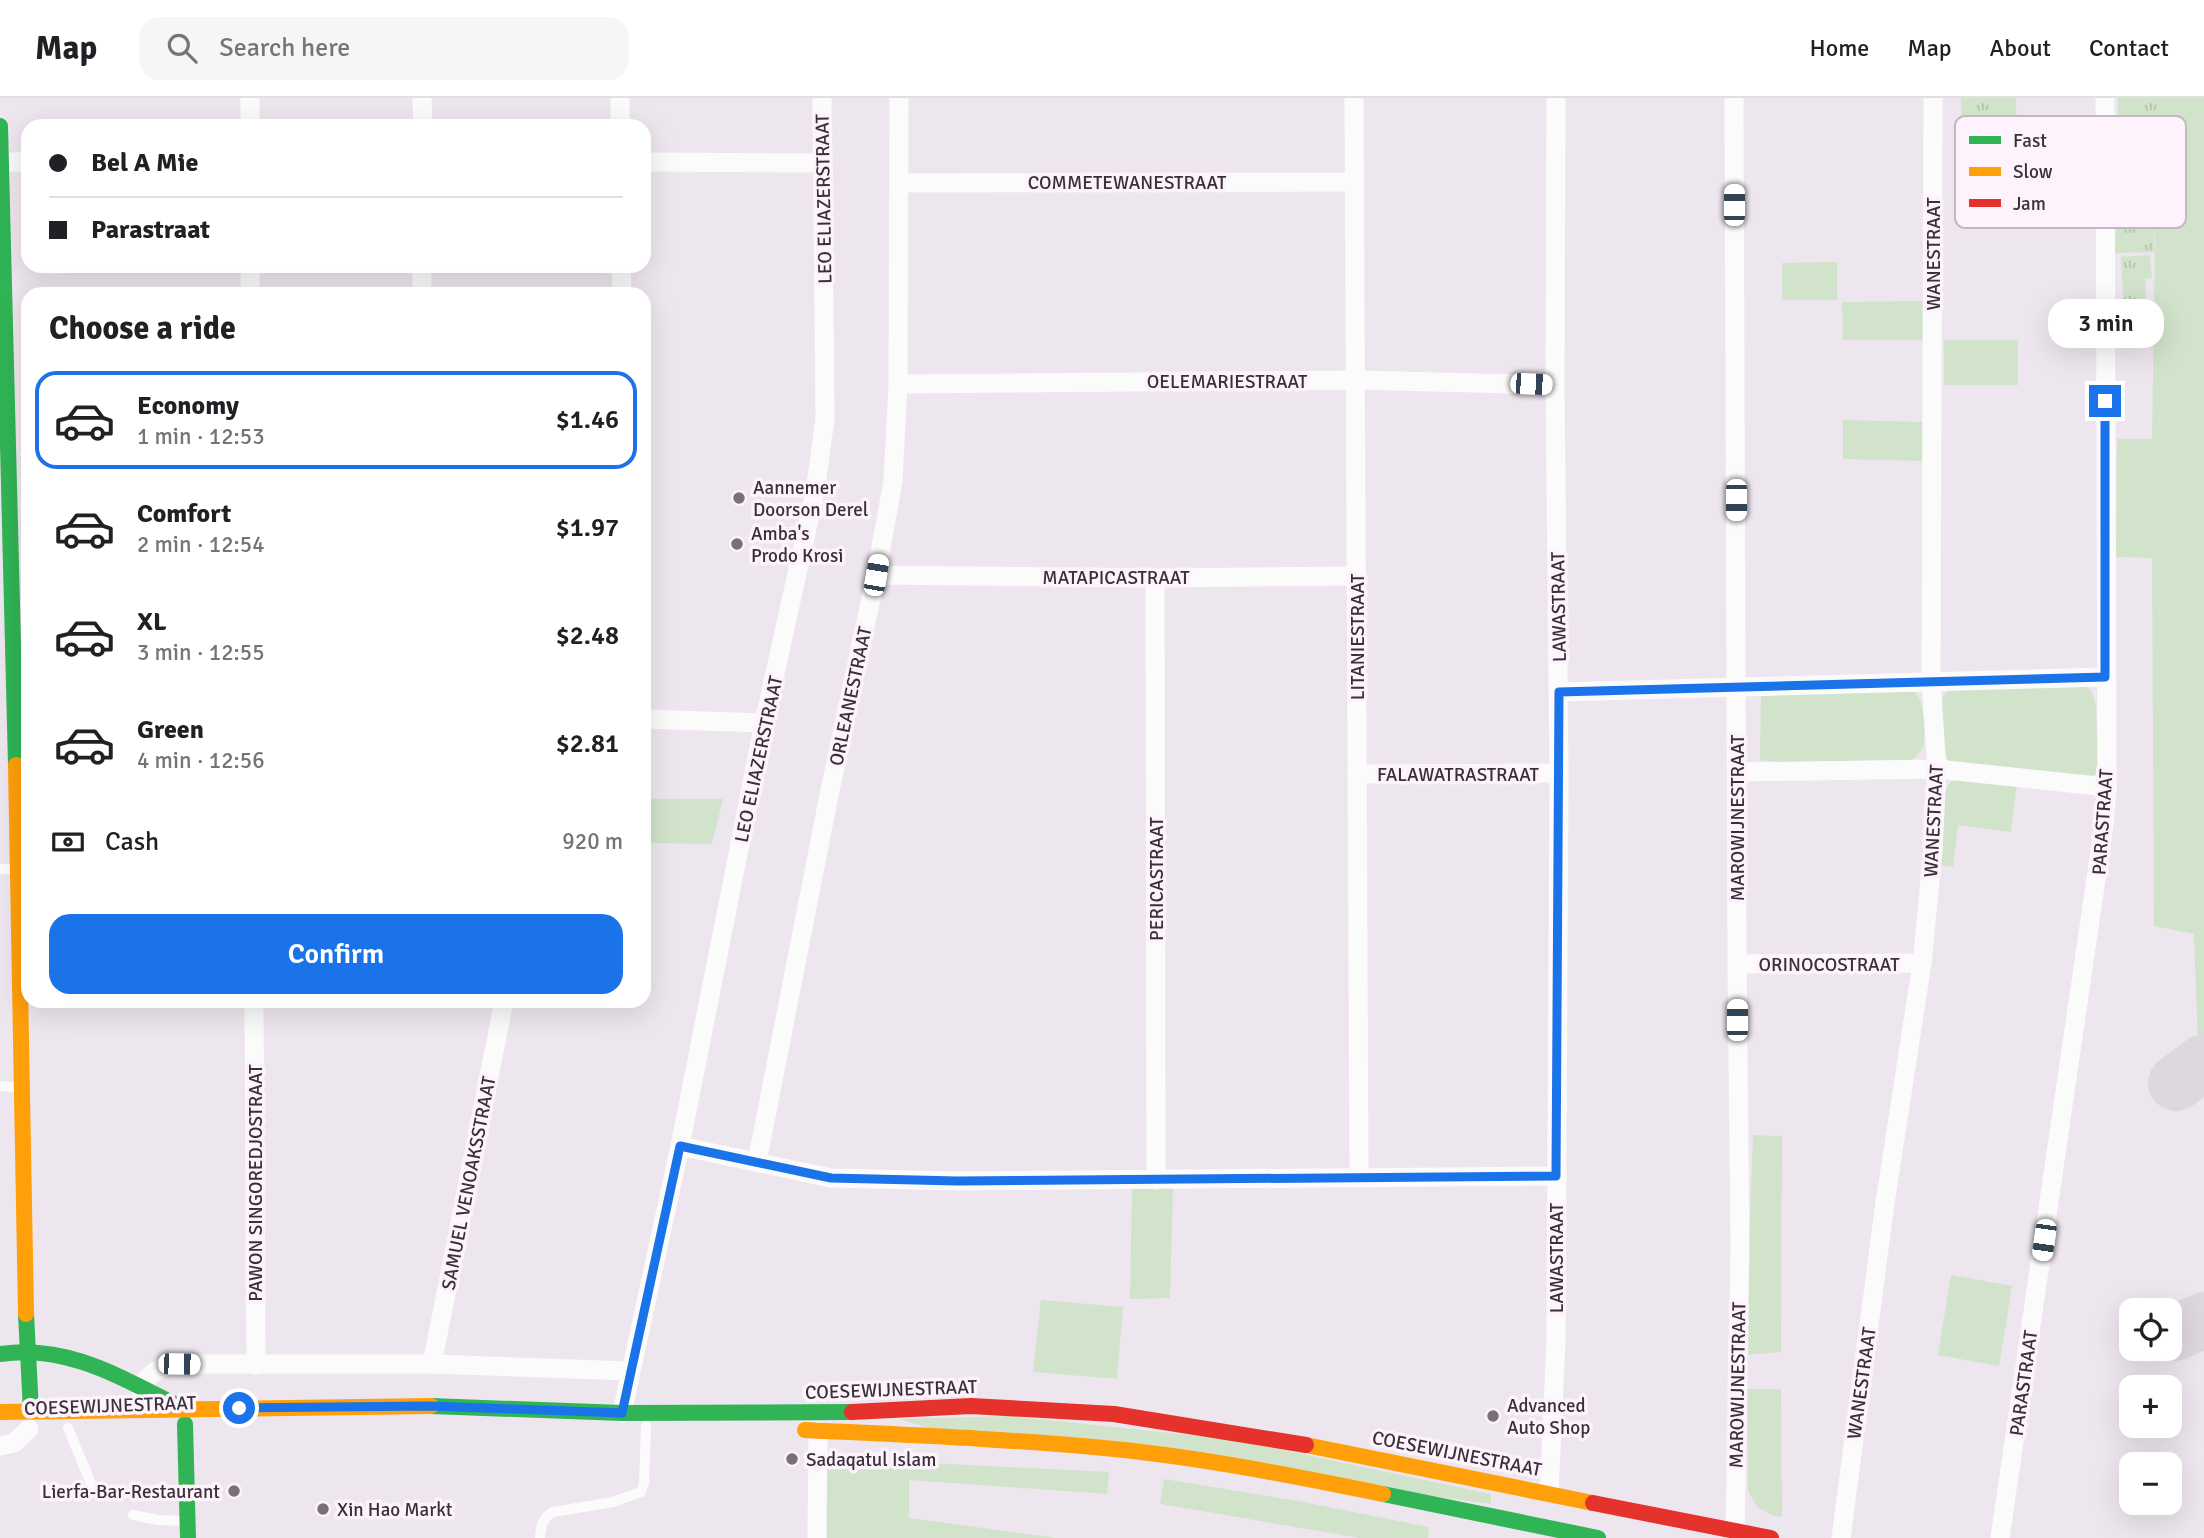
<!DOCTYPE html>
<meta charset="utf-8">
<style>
body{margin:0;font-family:Signika,sans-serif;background:#f6f6f6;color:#202124;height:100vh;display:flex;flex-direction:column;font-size:26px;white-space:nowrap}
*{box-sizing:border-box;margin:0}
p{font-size:23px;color:#757577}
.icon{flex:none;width:38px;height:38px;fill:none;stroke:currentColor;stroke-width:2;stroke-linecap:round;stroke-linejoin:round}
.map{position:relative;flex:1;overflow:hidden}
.sheet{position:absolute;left:21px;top:189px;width:630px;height:721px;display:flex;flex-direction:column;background:#fff;border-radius:21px;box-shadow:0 7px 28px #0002}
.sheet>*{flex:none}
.top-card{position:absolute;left:21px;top:21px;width:630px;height:154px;border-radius:21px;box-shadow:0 7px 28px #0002;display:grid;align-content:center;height:154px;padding:0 28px;background:#fff}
.controls{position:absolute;left:2119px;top:1200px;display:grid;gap:14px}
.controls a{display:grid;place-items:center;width:63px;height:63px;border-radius:14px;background:#fff;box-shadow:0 7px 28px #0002;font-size:35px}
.end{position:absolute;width:32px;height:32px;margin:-16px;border:9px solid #1a73e8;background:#fff;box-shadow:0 0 0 4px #fff}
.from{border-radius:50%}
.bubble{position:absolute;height:49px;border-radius:21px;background:#fff;box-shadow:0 7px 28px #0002;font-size:23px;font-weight:600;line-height:49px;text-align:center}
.car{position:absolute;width:21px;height:42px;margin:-21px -10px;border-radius:9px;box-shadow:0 0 5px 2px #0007;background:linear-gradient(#fff 24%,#345 0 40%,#fff 0 76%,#345 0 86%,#fff 0)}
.top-card b{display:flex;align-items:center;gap:24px;height:66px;font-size:26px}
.top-card b+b{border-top:2px solid #e0e0e0}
.top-card i{width:18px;height:18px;background:#202124}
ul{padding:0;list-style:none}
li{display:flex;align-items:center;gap:21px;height:98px;margin:0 14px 10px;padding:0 14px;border:4px solid transparent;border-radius:21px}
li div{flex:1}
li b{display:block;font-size:26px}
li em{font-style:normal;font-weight:600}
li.selected{border-color:#1a73e8}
li>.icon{width:63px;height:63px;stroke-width:1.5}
h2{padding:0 28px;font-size:32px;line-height:84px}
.pay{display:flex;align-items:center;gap:18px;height:77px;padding:0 28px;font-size:26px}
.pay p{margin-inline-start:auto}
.primary-button{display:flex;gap:14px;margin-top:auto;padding:14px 28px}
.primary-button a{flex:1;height:80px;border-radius:21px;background:#1a73e8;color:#fff;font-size:28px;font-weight:600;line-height:80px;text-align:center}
header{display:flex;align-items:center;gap:42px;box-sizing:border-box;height:98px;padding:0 35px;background:#fff;border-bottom:2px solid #e0e0e0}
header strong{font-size:33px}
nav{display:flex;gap:38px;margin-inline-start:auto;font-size:24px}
.search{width:490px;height:63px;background:#f6f6f6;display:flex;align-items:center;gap:18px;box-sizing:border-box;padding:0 24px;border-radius:21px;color:#757577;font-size:26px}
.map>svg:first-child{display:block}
.grass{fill:#d1e3ca}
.park{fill:url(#park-tufts)}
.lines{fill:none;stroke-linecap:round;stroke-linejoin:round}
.taxiway{stroke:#ded8de;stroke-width:56}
.lane{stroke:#fcfbfc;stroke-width:10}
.street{stroke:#fcfbfc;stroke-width:19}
.fast{stroke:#30b455;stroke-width:16}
.slow{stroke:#ff9f0a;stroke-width:16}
.jam{stroke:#e5322d;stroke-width:16}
.route{stroke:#1a73e8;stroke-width:9}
.poi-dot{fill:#787178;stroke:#fef2fd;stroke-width:2.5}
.labels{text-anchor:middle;stroke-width:7;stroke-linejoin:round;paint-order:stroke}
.street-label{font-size:19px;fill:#383238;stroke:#fef2fd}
.poi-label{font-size:19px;fill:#383238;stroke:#fef2fd;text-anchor:start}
.key{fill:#fef2fd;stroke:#c3b8c2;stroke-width:2}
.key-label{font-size:19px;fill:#383238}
</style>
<header>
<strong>Map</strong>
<div class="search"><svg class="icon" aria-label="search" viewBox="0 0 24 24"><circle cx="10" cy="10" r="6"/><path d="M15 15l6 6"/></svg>Search here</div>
<nav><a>Home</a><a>Map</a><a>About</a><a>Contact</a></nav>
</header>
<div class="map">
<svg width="2204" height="1440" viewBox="0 0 2204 1440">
<defs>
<pattern id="park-tufts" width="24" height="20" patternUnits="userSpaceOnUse" patternTransform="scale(1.75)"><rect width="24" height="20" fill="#d1e3ca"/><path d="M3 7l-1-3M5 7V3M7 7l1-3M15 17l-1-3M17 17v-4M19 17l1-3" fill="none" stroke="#b4c3ae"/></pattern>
</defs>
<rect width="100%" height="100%" fill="#eee6ee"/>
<g class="grass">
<path d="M2157 0H2204V943L2198 946 2194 836 2154 828 2152 460 2116 459 2117 341H2152Z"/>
<path d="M1837 164V202H1782V165Z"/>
<path d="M1924 203 1925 242H1843L1842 204Z"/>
<rect x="1944" y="242" width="74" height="45"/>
<path d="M1843 322 1925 324 1924 363 1843 361Z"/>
<path d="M2083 587 2091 592 2096 607 2098 672 2096 676 2087 681 1949 663C1940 654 1938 611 1943 599 1945 596 1948 593 1951 590Z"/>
<path d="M1761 593 1915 594C1924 603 1925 631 1924 644 1923 652 1917 658 1911 662L1776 664 1760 662Z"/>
<path d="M1956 681 2017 685 2011 734 1958 727 1953 769 1940 767 1945 694 1950 685Z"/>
<path d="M647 701H723L712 746 644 745V715Z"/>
<path d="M1753 1037 1782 1038 1781 1254 1745 1257Z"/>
<path d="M1173 1090 1170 1200 1130 1201 1132 1091Z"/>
<path d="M1951 1177 2012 1188 1999 1268 1938 1257Z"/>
<path d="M1041 1202 1123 1209 1117 1281 1033 1274Z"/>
<path d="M1747 1291H1781L1782 1419 1771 1417 1757 1409 1748 1392Z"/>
<path d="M1010 1318 1236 1342 1491 1396V1406L929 1330 899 1321Z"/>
<path d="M831 1360 1109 1374 1107 1396 909 1382V1420L1056 1440H823L826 1369Z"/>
<path d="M1164 1381 1298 1403 1429 1429 1428 1440H1360L1160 1406Z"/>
</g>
<g class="park">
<path d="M1961 0H2016L2017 36 2001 37 2000 33 1962 34Z"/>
<path d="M2118 0H2157L2154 154 2115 155Z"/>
<path d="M2150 157 2152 180 2145 181 2147 215 2124 216 2121 159Z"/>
</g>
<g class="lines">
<g class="taxiway">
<path d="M2176 985 2204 964"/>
<path d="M2175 1235 2204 1222"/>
</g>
<g class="lane">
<path d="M0 771H17"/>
<path d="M0 988 18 990"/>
<path d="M68 1330 92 1388 99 1396"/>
<path d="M133 1417 158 1422 184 1423"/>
<path d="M540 1440C541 1428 542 1420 553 1414L613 1404 641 1394 644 1385 646 1328"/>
</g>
<g class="street">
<path d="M250 0V28"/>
<path d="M422 0 423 28"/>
<path d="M1354 0 1359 1079"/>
<path d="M1734 0 1737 866 1740 1146 1735 1440"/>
<path d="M620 28V0"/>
<path d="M0 64H28"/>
<path d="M644 64 822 65"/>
<path d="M899 85 1354 84"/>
<path d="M621 168 622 196"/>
<path d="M250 196V168"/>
<path d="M422 196V168"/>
<path d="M898 286 1356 282 1555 287"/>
<path d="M876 477 1155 480 1357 478"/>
<path d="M1155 480 1156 1082"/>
<path d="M1559 594 2105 579"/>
<path d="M644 621 764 625"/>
<path d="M1737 674 1937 671 2107 689"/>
<path d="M1357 676 1559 675"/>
<path d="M1737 866 1922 865"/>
<path d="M254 903 256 1267"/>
<path d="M680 1048 831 1080 957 1083 1556 1078"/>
<path d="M757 1064 829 697 876 477 893 383 898 286 899 0"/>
<path d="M432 1266 504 903"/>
<path d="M140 1290C150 1274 160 1268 179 1266H432L630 1273"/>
<path d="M622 1315 680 1048 764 625 815 394 825 321 822 0"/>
<path d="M0 1348 14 1345 29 1331"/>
<path d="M1549 1395 1556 1243 1559 675 1555 287 1556 0"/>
<path d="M817 1440 818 1333"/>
<path d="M1841 1440 1885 1105 1922 865 1933 752 1937 671 1931 583 1933 0"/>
<path d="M2000 1440 2104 726 2107 689 2105 0"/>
</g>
<g class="fast">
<path d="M0 28 16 667"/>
<path d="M26 1216 31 1313"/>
<path d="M0 1256C67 1246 120 1279 178 1308"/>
<path d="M431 1308 622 1315 852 1314"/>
<path d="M185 1326 188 1440"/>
<path d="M1383 1396 1598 1440"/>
</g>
<g class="slow">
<path d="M16 667 26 1216"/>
<path d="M0 1314 431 1308"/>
<path d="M805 1332C908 1337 1011 1341 1114 1351 1204 1360 1294 1378 1383 1396"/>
<path d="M1306 1347 1593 1405"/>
</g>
<g class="jam">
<path d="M852 1314 971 1308 1114 1316 1306 1347"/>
<path d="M1593 1405 1771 1440"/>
</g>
</g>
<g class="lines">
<path class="route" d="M239 1310 430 1308 622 1315 680 1048 831 1080 957 1083 1556 1078 1559 594 2105 579V303"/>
</g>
<g class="poi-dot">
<circle cx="739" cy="400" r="7"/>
<circle cx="737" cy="446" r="7"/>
<circle cx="1493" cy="1318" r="7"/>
<circle cx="792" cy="1361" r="7"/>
<circle cx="234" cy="1393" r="7"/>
<circle cx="323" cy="1411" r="7"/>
</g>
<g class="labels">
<g class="street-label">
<text x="1127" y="91">COMMETEWANESTRAAT</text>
<text transform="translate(823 101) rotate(-91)" y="7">LEO ELIAZERSTRAAT</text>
<text transform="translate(1933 156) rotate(-90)" y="7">WANESTRAAT</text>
<text x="1227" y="290">OELEMARIESTRAAT</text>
<text x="1116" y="486">MATAPICASTRAAT</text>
<text transform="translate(1558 509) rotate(-91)" y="7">LAWASTRAAT</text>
<text transform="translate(1357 539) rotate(-90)" y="7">LITANIESTRAAT</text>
<text transform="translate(850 598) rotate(-78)" y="7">ORLEANESTRAAT</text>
<text transform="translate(758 661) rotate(-78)" y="7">LEO ELIAZERSTRAAT</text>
<text x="1458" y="683">FALAWATRASTRAAT</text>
<text transform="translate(1737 720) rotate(-90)" y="7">MAROWIJNESTRAAT</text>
<text transform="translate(1933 723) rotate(-87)" y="7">WANESTRAAT</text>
<text transform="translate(2102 724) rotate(-86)" y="7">PARASTRAAT</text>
<text transform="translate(1156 781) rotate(-90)" y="7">PERICASTRAAT</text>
<text x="1829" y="873">ORINOCOSTRAAT</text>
<text transform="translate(255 1085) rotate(-90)" y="7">PAWON SINGOREDJOSTRAAT</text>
<text transform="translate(468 1085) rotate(-79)" y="7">SAMUEL VENOAKSSTRAAT</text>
<text transform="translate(1556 1160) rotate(-90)" y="7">LAWASTRAAT</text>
<text transform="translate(1861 1285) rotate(-82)" y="7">WANESTRAAT</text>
<text transform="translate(2023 1285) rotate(-82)" y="7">PARASTRAAT</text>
<text transform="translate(1737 1287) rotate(-89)" y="7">MAROWIJNESTRAAT</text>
<text transform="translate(891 1291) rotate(-2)" y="7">COESEWIJNESTRAAT</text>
<text transform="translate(110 1307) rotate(-2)" y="7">COESEWIJNESTRAAT</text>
<text transform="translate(1457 1355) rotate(11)" y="7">COESEWIJNESTRAAT</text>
</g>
<g class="poi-label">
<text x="753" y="396">Aannemer<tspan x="753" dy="22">Doorson Derel</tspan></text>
<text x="751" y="442">Amba's<tspan x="751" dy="22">Prodo Krosi</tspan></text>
<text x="1507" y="1314">Advanced<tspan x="1507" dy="22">Auto Shop</tspan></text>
<text x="806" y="1368">Sadaqatul Islam</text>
<text x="220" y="1400" text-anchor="end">Lierfa-Bar-Restaurant</text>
<text x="337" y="1418">Xin Hao Markt</text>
</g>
</g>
<rect x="1955" y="18" width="231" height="112" rx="10" class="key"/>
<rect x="1969" y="38" width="32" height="8" fill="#30b455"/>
<rect x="1969" y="69" width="32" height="9" fill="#ff9f0a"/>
<rect x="1969" y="101" width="32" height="8" fill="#e5322d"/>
<g class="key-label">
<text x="2013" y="49">Fast</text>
<text x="2013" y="80">Slow</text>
<text x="2013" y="112">Jam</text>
</g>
</svg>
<div class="controls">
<a><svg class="icon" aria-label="locate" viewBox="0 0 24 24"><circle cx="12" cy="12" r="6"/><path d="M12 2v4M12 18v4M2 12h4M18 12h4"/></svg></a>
<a>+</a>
<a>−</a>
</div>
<i class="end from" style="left:239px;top:1310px"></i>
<i class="end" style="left:2105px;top:303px"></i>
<div class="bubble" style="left:2048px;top:201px;width:116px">3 min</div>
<i class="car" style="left:1734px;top:107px;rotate:0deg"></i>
<i class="car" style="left:1531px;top:286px;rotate:92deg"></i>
<i class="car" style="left:1736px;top:402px;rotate:180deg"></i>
<i class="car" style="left:876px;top:477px;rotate:10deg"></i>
<i class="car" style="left:1737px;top:922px;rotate:0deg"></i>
<i class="car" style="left:2044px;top:1142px;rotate:188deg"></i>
<i class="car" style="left:179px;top:1266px;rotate:91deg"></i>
<div class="top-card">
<b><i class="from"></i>Bel A Mie</b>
<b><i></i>Parastraat</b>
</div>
<section class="sheet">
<h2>Choose a ride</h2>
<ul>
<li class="selected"><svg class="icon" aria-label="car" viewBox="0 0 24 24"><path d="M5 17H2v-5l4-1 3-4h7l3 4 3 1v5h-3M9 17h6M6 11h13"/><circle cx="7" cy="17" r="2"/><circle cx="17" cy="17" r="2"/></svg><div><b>Economy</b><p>1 min · 12:53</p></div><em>$1.46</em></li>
<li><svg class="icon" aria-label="car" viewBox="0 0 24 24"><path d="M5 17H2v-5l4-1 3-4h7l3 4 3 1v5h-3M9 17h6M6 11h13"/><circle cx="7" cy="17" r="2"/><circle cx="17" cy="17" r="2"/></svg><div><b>Comfort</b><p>2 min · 12:54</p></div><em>$1.97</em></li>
<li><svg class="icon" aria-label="car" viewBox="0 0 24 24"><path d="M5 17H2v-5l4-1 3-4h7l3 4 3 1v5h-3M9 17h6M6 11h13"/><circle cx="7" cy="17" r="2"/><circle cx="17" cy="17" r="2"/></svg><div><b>XL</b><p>3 min · 12:55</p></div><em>$2.48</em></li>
<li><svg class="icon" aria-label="car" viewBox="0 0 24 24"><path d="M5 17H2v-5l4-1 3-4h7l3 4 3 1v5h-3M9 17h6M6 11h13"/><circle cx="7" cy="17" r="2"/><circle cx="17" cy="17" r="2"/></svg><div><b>Green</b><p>4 min · 12:56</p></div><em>$2.81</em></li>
</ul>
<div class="pay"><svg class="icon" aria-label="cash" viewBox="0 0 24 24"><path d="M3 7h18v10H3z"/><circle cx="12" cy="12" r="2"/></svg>Cash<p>920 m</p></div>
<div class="primary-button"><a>Confirm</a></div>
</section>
</div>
